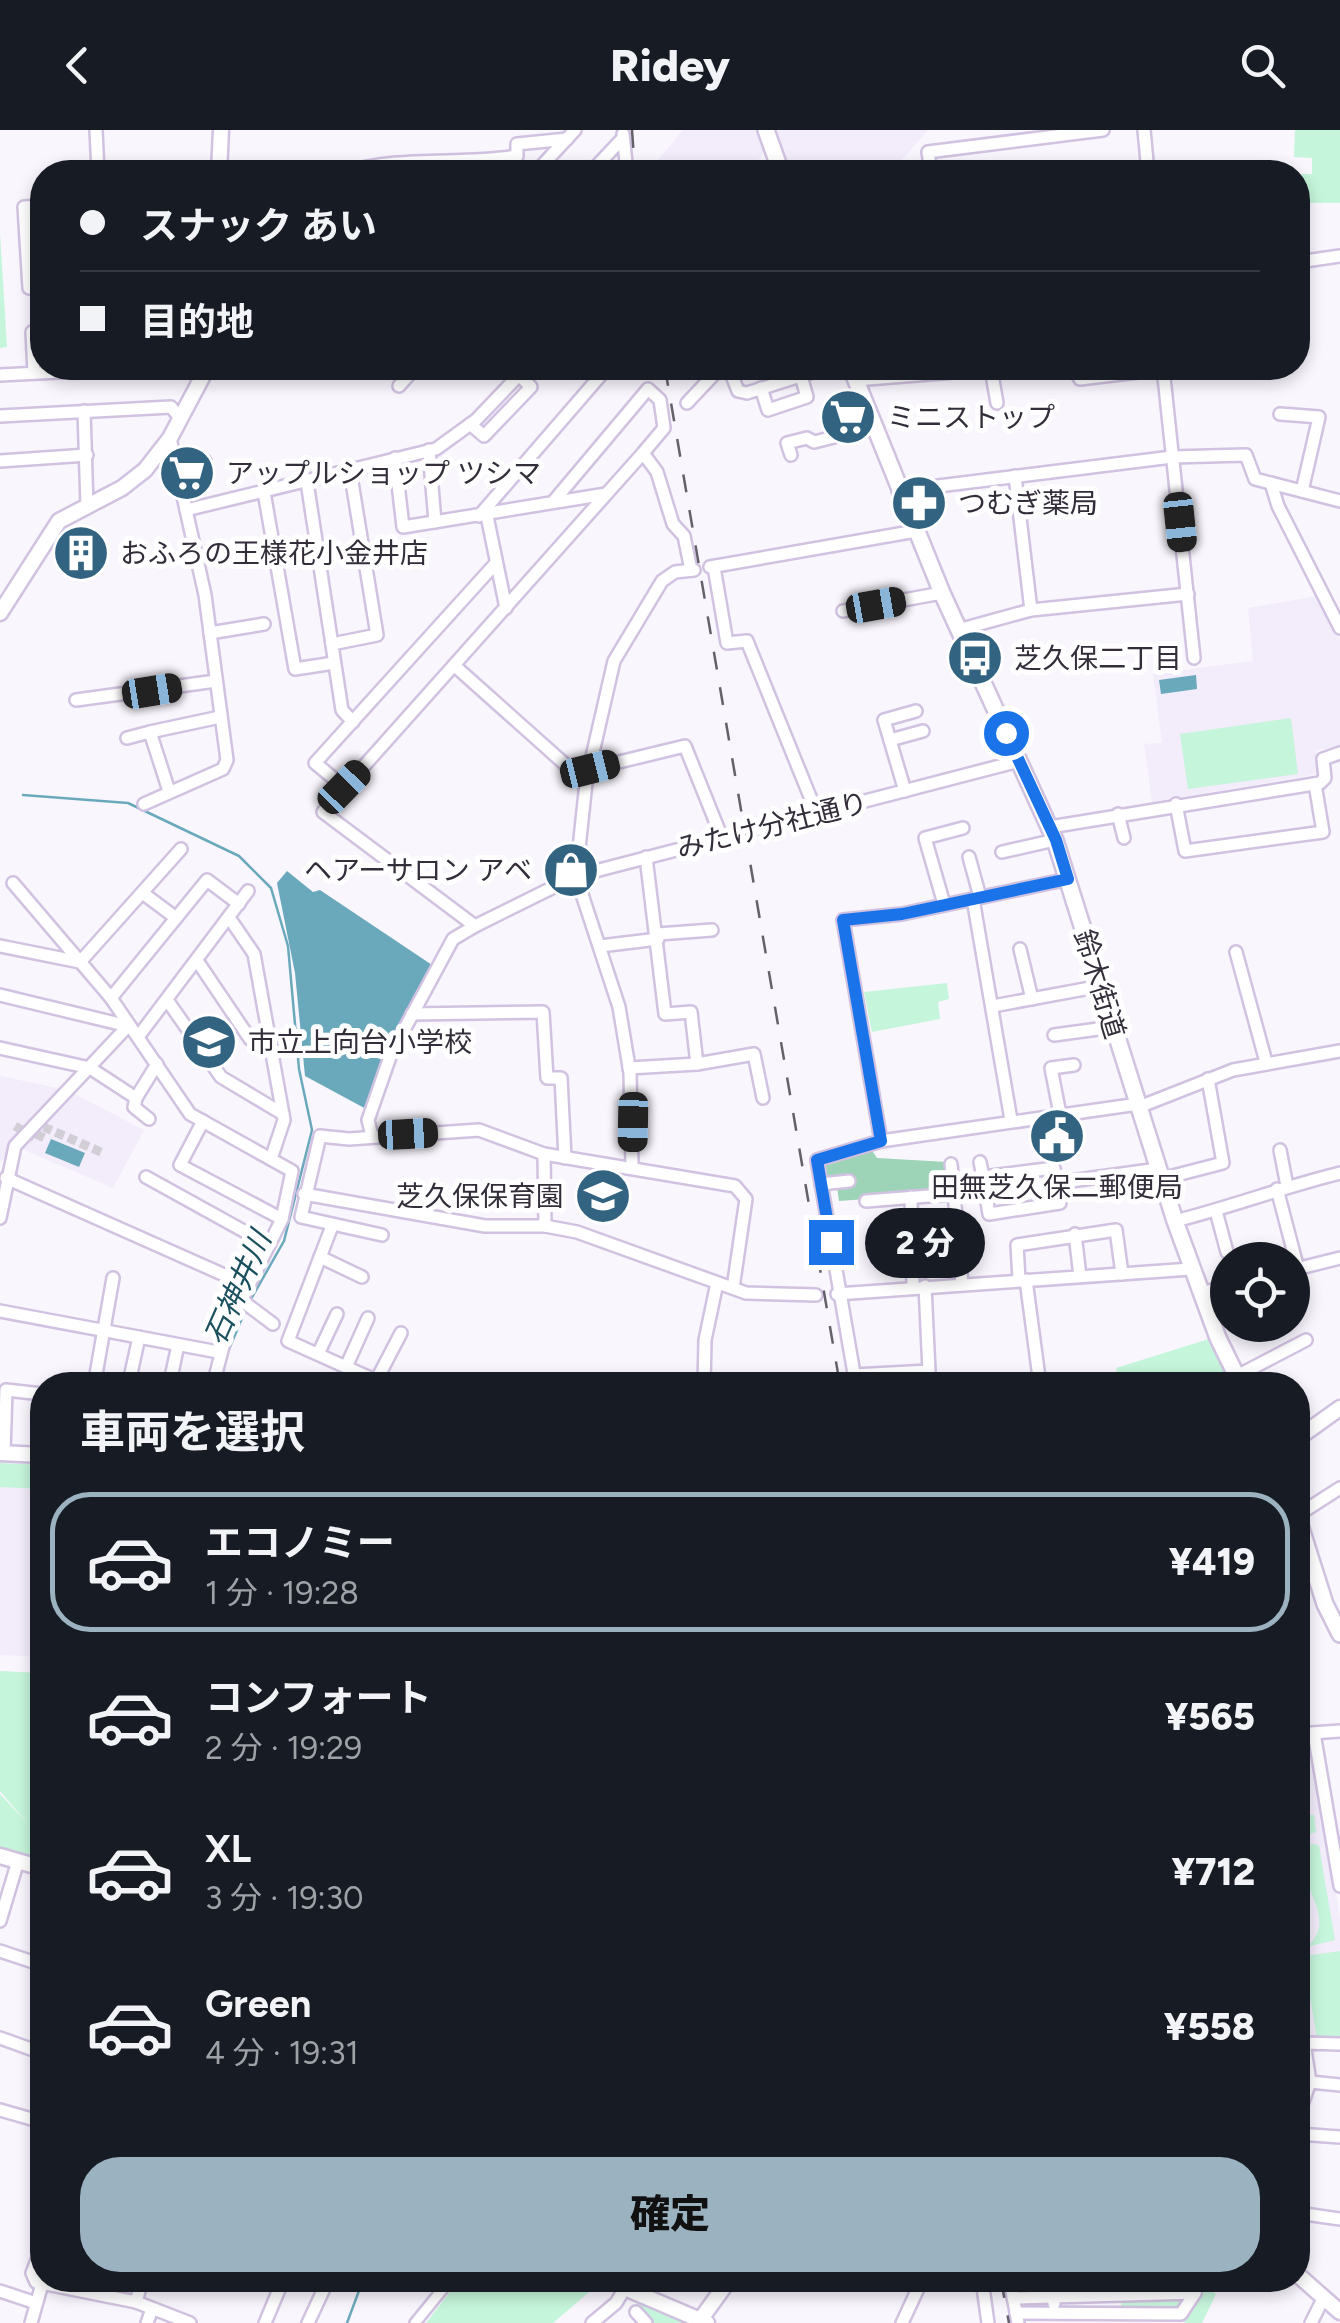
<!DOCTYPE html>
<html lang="ja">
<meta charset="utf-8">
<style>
body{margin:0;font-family:Figtree,"Noto Sans JP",sans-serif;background:#20242c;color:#f1f3f6;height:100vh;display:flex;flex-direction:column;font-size:38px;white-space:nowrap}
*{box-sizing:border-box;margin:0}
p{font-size:32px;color:#9ea1a6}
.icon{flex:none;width:55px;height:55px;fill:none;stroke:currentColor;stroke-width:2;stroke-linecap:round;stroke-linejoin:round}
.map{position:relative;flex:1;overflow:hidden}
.sheet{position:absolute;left:30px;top:1242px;width:1280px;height:920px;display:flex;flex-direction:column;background:#171b24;border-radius:40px;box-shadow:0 5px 15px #0003}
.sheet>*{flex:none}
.banner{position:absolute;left:30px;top:30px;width:1280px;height:220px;border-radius:40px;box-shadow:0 5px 15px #0003;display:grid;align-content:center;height:220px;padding:0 50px;background:#171b24}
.controls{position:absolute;left:1210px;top:1112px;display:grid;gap:20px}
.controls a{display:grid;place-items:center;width:100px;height:100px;border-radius:50%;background:#171b24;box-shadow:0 5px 15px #0003;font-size:50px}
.end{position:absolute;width:45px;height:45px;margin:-22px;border:12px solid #1a73e8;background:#fff;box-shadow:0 0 0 5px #fff}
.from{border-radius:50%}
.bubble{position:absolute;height:70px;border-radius:35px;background:#171b24;box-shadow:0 5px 15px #0003;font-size:32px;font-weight:800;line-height:70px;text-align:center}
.car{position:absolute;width:30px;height:60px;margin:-30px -15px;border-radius:12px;box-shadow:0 0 8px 2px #0007;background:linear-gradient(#222 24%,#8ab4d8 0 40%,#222 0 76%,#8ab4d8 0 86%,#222 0)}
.banner b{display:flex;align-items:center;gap:35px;height:95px;font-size:38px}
.banner b+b{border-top:2px solid #363941}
.banner i{width:25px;height:25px;background:#f1f3f6}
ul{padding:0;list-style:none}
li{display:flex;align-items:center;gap:30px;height:140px;margin:0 20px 15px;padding:0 30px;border:5px solid transparent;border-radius:40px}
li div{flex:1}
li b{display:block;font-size:38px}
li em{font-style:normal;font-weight:800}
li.current{border-color:#9bb2c1}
li>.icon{width:90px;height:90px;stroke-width:1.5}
h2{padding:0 50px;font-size:45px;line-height:120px}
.action{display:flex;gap:20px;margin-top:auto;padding:20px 50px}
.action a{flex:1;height:115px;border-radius:40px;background:#9bb2c1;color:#111;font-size:40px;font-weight:800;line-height:115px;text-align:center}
header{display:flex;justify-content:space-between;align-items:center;height:130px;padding:0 50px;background:#171b24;font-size:45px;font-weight:800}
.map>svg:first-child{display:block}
.built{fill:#f3ecfb}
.green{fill:#c5f5db}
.forest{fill:#9dd4b7}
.water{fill:#6aa9bc}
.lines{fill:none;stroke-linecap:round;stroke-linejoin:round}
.stream{stroke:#6aa9bc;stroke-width:2.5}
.pedestrian-tunnel{stroke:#d1ced6;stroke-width:9;stroke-dasharray:9 4.5;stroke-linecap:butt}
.pedestrian-casing{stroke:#d1c2e1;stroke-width:14}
.minor-casing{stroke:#d1c2e1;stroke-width:16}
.tertiary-casing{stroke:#d1c2e1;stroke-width:19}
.secondary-casing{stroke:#d1c2e1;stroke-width:20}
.pedestrian{stroke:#fff;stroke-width:9}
.minor{stroke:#fff;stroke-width:11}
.tertiary{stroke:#fff;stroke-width:14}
.secondary{stroke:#fff;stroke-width:15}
.rail{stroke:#65616b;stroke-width:2.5;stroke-dasharray:18 18;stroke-linecap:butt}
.route{stroke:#1a73e8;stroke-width:12}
.labels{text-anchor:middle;stroke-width:10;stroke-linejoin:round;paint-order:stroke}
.poi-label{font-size:28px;fill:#332e3a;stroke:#fff;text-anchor:start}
.street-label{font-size:28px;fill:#332e3a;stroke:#fff}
.water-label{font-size:30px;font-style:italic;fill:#1b515f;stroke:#fff}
</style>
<header><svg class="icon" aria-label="back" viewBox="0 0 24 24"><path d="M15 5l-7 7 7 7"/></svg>Ridey<svg class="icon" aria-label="search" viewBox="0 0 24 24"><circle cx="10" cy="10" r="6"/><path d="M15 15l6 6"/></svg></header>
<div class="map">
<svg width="1340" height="2193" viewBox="0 0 1340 2193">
<rect width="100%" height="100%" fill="#f9f6fd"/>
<g class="built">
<path d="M683 0H759L766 21 748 42H648Z"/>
<path d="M774 0H928L891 42H789Z"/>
<path d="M1317 466 1340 510V617L1316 620 1318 644 1152 672 1144 614 1162 613 1153 544 1253 531 1248 478Z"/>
<path d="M0 946 67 960 144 1000 113 1058 15 1016 0 1032Z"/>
<path d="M0 1329 42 1332V1527L0 1525Z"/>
<path d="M1298 1607 1311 1611 1340 1788V1909H1301L1307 1949 1298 1975Z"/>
</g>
<g class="green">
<path d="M1295 0H1340V73H1298V44H1312V28L1294 27Z"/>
<path d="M0 103 7 217 0 218Z"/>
<path d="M1291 588 1298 644 1188 659 1180 604Z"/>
<path d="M947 853 949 869 938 872 940 889 872 902 864 862Z"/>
<path d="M1212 1208 1229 1240 1183 1255H1120L1116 1238Z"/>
<path d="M0 1333 42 1335V1359L0 1357Z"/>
<path d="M0 1541 42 1543V1729L0 1718V1664L29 1695 0 1661Z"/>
<path d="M1298 1641 1307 1685H1314L1316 1702 1298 1708Z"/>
<path d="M1315 1714 1319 1716 1335 1810 1307 1817C1340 1787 1297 1760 1301 1716Z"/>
<path d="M1340 1821V1909H1317L1308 1854H1298V1827Z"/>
<path d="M459 2150H585L595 2157 553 2193H426Z"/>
<path d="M1205 2157 1216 2164 1202 2193H1184Z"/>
<path d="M630 2167 687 2190V2193H654Z"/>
<path d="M1184 2167 1187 2171 1179 2180 1121 2182V2169Z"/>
</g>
<path class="forest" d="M871 1019 877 1028 947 1032 950 1063 839 1071 836 1050 822 1052 820 1032Z"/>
<g class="water">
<path d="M1196 545 1197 559 1161 564 1159 550Z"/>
<path d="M287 741 313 762 320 760 435 837 390 910 368 980 305 946 295 843 277 753Z"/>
<path d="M51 1009 85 1023 79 1037 45 1023Z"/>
</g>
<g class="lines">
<g class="stream">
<path d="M23 665 128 673 239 726 271 758 288 816 299 939 312 1000 284 1111 251 1169"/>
<path d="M227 1224 245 1181"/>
<path d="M221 1255 223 1237"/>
<path d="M347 2193 363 2150"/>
</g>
<path class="pedestrian-tunnel" d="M15 996 38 1010 44 997 103 1023"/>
<g class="pedestrian-casing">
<path id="pedestrian" d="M415 2193 450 2150"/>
</g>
<g class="minor-casing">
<g id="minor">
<path d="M96 0 98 42"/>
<path d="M1144 0 1148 42"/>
<path d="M623 4 627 42"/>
<path d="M349 42C395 26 466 35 517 26V14L567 9"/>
<path d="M536 42 575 0"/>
<path d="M591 42 623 8"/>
<path d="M931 42 928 22 1103 0"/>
<path d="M42 76 24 77 29 158 42 157"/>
<path d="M1298 132 1340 126"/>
<path d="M729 238 738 261 747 263 813 242 852 241"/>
<path d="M1073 238 1080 249 1163 239"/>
<path d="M1163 238 1194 528"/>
<path d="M34 243 32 202 42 201"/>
<path d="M0 245 137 238"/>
<path d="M856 250 991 239 997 273"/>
<path d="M399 256 415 238"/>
<path d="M761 258 768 280 807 267 801 246"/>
<path d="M687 273 720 238"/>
<path d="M84 281 87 376"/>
<path d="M1280 284 1319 287 1302 361"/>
<path d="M0 286 171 277 180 288"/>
<path d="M429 320 435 392"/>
<path d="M791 325 787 313 807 308 814 312 874 297"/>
<path d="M395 328 403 397 606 364"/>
<path d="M0 331 87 325"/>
<path d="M176 331H205"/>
<path d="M1015 346 1031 480"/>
<path d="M307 352 342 580 353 592"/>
<path d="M1271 353 1278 376 1340 498"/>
<path d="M898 361 1172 327 1246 325 1255 349 1340 371"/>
<path d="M264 362 295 539 334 533"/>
<path d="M553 372 648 259 660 270 664 298 643 323"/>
<path d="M186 380 436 319 476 290 519 245 531 257 484 306 470 294"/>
<path d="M479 386 607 238"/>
<path d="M487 386 506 478"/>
<path d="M710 437 916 401"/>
<path d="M714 437 727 513 747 511 817 684"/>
<path d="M843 481 942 463"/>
<path d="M958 500 1031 480 1188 464"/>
<path d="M210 503 264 494"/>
<path d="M332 514 377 505 350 340"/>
<path d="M456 537 586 653"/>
<path d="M76 570 216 551"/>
<path d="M150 602 220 587"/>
<path d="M127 608 150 602 169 661"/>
<path d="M890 610 923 601"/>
<path d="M590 639 685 616 722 708"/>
<path d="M344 657 315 633 496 433"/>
<path d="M905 661 884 590 916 581"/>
<path d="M144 674 223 639 227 630 205 465 170 308"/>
<path d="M1176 674 1185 721 1323 702 1315 654"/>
<path d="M1118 684 1124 708"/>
<path d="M1050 697 1320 653 1325 648 1323 629 1340 623"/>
<path d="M1002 722 1055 710"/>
<path d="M646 727 665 884 691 882 697 934"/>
<path d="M969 727 980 767"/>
<path d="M13 753 111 868 190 984 292 1041 282 1089 228 1197 213 1255"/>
<path d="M144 764 176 788"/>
<path d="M973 769 1011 990"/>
<path d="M944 774 925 708 963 698"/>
<path d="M230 789 254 824 284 990 271 1029"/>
<path d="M475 796 323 682 643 323 657 342 673 394 684 406 691 440"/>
<path d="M658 804 712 800"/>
<path d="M0 816 80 832 181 719"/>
<path d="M600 816 658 809"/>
<path d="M1020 819 1032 869"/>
<path d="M1236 822 1266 932"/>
<path d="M198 832 250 909 271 921"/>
<path d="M0 865 128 896"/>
<path d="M111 868 207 750 239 774"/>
<path d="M167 870 221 947 283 984"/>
<path d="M993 876 1101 856"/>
<path d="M412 884 543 882 547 948H561L565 1028"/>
<path d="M1054 905 1113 897"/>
<path d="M138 907 248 761"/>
<path d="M0 918 90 938 136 968 157 934"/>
<path d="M629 938 697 934 754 924 763 968"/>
<path d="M136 968 134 977 149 989"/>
<path d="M1139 977 1233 940 1340 921"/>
<path d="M1060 984 1051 938 1074 935"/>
<path d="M203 991 180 1035 282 1089"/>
<path d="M372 1006 368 990 391 924 453 809 475 796 576 746 1019 631"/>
<path d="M881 1011 1138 974"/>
<path d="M1280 1020 1287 1056"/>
<path d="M544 1024 545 1096"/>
<path d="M980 1032 983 1047"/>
<path d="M951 1034 954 1064"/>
<path d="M632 1037 630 943 619 877 576 746 586 653 614 531 662 451 675 442 694 440"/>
<path d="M146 1047 269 1115"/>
<path d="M6 1048 249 1156"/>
<path d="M1161 1049 1223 1033 1208 949"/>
<path d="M1056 1053 1054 1038 983 1047 989 1084 1060 1073 1056 1053 1158 1039"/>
<path d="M821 1054 849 1051"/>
<path d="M1277 1059 1298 1139"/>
<path d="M304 1064 485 1096H545L577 1102 746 1163 816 1165"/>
<path d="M911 1067 913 1155"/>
<path d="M866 1071 954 1064 962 1154"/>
<path d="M1216 1081 1227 1122"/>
<path d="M0 1088 15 1016 128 896"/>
<path d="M1175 1091C1231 1077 1283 1057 1340 1043"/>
<path d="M332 1096 288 1211 386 1255"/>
<path d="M1075 1104 1080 1146"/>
<path d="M382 1105 301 1087 320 1006 349 1009 479 1000 544 1024 735 1056 746 1069 733 1158"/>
<path d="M831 1113H851"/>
<path d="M320 1127 362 1147"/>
<path d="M1292 1140 1340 1128"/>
<path d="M1019 1150 1017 1115 1116 1100 1122 1144"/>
<path d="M1026 1150 1040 1255"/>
<path d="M1200 1163 1228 1156"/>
<path d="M837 1164 1191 1139"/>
<path d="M241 1170 273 1194"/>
<path d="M0 1181 218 1222"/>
<path d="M318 1224 337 1184"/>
<path d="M346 1237 368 1188"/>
<path d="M854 1245 929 1241 925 1156"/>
<path d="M1237 1246 1306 1210"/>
<path d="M130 1248 139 1207"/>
<path d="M95 1250 113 1148"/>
<path d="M376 1251 401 1203"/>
<path d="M170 1252 178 1215"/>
<path d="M704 1255 705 1210 717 1153"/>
<path d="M856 1255 817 1030 881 1011 843 790 902 784 1068 749"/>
<path d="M4 1323 6 1260 42 1264"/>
<path d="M1298 1385 1340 1358"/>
<path d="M1314 1603 1340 1756"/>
<path d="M1298 1604 1340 1601"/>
<path d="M0 1791 18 1731"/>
<path d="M0 1821 42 1835"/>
<path d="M0 1908 42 1923"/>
<path d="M1310 1952 1340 1955"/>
<path d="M0 1980 42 1992"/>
<path d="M1298 1986 1310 1952 1304 1913 1340 1914"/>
<path d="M1298 2004 1340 2007"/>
<path d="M1298 2083 1340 2089"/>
<path d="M42 2117 32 2143 36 2152 136 2172 190 2193"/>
<path d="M982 2150 988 2193"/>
<path d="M1010 2150 1018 2193"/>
<path d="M0 2161 36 2173"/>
<path d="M1013 2168 1195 2163"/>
<path d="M136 2172 142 2150"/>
<path d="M1054 2174V2150"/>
<path d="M636 2182 646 2193"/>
<path d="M1016 2183 1181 2184 1195 2163 1194 2150"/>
<path d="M31 2193 42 2154"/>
<path d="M147 2193 152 2179"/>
<path d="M265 2193 283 2150"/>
<path d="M308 2193 328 2150"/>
<path d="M592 2193 616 2173 625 2158 609 2150"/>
<path d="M902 2193 922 2150"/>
<path d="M1311 2193 1323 2169"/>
</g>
</g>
<g class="tertiary-casing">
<g id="tertiary">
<path d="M219 42 221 0"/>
<path d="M0 483 59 391 122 358 145 340 170 308 207 238"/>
<path d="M1298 1308 1340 1278"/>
<path d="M0 1323 42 1325"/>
<path d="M0 1726 42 1738"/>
<path d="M1298 2145 1340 2182"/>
<path d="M625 2158 707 2193"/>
<path d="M698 2193 729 2150"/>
</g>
</g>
<g class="secondary-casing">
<g id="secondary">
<path d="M766 0 781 42"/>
<path d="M851 238 942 463 1055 710 1175 1091 1218 1208 1241 1255"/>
<path d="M1298 1389 1325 1474 1340 1504"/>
</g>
</g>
<use href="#pedestrian" class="pedestrian"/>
<use href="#minor" class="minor"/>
<use href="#tertiary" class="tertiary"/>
<use href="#secondary" class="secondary"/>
<g class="rail">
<path d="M632 0 635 42"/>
<path d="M665 238 840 1255"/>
<path d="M1001 2150 1009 2193"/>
</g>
</g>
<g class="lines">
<path class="route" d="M831 1112 817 1030 881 1011 843 790 902 784 1068 749 1056 710 1006 603"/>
</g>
<defs>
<g id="supermarket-disc" transform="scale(2.875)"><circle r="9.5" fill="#326381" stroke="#fff"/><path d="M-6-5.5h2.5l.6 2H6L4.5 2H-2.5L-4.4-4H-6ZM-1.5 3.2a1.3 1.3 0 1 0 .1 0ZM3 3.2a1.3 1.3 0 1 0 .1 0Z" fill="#fff"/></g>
<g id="pharmacy-disc" transform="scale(2.875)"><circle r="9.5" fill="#326381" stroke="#fff"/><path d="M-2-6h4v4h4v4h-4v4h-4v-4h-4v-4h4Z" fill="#fff"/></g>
<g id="building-disc" transform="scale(2.875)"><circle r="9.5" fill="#326381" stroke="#fff"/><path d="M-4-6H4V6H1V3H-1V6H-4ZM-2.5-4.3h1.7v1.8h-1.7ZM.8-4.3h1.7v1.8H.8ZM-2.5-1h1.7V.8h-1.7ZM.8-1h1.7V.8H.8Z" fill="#fff"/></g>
<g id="bus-disc" transform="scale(2.875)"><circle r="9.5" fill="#326381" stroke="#fff"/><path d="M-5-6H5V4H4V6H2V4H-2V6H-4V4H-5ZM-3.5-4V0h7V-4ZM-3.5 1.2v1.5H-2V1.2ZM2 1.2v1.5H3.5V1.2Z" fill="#fff"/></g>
<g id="shop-disc" transform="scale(2.875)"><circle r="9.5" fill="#326381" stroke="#fff"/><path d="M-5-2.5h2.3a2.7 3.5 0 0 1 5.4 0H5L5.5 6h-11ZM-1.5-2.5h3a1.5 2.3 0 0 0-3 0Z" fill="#fff"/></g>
<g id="school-disc" transform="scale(2.875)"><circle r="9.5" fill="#326381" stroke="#fff"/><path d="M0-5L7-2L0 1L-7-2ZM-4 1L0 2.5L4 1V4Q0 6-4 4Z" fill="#fff"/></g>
<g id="civic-disc" transform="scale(2.875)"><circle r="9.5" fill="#326381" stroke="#fff"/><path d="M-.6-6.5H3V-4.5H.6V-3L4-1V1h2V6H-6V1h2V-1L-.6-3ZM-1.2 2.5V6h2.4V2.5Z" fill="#fff"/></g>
</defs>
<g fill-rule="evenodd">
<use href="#supermarket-disc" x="848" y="287"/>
<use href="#supermarket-disc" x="187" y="343"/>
<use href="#pharmacy-disc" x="919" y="373"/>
<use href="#building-disc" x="81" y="423"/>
<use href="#bus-disc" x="975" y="528"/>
<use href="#shop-disc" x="571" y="740"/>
<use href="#school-disc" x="209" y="912"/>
<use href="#civic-disc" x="1057" y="1006"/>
<use href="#school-disc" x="603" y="1066"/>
</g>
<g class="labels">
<g class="poi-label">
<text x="887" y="297">ミニストップ</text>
<text x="226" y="353">アップルショップ ツシマ</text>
<text x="958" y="383">つむぎ薬局</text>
<text x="120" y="433">おふろの王様花小金井店</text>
<text x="1014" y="538">芝久保二丁目</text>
<text x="532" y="750" text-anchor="end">ヘアーサロン アベ</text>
<text x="248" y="922">市立上向台小学校</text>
<text x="1057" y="1067" text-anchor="middle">田無芝久保二郵便局</text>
<text x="564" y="1076" text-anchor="end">芝久保保育園</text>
</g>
<g class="street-label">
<text transform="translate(772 695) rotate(-14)" y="10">みたけ分社通り</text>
<text transform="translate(1100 854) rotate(73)" y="10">鈴木街道</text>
</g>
<g class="water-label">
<text transform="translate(238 1158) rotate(-66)" y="10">石神井川</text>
</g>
</g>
</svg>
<div class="controls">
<a><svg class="icon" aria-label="locate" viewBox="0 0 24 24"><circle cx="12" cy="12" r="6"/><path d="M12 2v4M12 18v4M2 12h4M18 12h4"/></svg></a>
</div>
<i class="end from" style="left:1006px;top:603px"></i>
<i class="end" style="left:831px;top:1112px"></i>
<div class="bubble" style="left:865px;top:1078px;width:120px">2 分</div>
<i class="car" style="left:1180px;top:392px;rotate:174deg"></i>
<i class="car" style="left:876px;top:475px;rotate:80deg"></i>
<i class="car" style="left:152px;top:561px;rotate:81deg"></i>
<i class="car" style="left:590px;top:639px;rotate:76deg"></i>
<i class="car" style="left:344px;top:657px;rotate:44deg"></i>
<i class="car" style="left:633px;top:992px;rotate:181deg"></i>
<i class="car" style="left:408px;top:1004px;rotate:87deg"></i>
<div class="banner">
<b><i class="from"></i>スナック あい</b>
<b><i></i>目的地</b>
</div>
<section class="sheet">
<h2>車両を選択</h2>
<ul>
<li class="current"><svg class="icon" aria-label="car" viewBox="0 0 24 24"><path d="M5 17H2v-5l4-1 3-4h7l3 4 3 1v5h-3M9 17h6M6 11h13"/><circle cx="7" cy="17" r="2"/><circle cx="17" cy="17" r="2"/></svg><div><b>エコノミー</b><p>1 分 · 19:28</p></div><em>¥419</em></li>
<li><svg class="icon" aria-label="car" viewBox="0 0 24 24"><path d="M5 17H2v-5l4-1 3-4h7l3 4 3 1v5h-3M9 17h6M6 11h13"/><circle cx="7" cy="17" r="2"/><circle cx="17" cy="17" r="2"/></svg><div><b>コンフォート</b><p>2 分 · 19:29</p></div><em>¥565</em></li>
<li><svg class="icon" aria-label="car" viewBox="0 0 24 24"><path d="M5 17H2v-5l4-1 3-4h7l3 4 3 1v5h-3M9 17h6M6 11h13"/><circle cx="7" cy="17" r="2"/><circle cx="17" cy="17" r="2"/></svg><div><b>XL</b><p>3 分 · 19:30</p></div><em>¥712</em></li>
<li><svg class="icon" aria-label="car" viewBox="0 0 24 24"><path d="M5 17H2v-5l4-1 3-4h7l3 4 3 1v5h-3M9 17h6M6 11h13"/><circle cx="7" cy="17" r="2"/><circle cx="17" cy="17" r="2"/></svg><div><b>Green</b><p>4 分 · 19:31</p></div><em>¥558</em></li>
</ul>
<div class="action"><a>確定</a></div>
</section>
</div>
